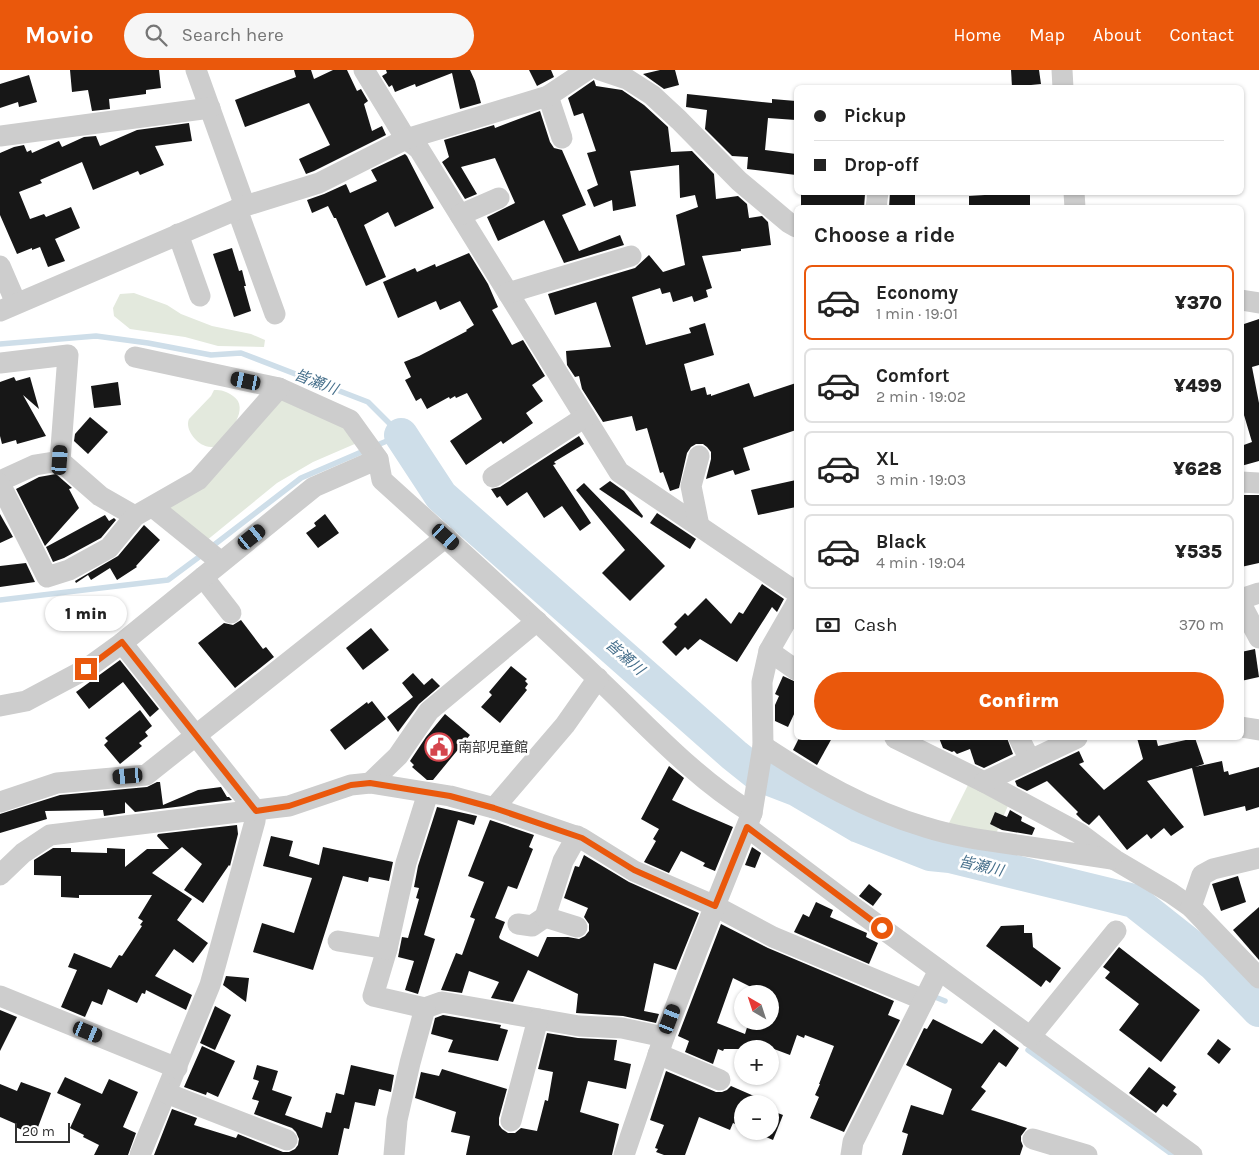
<!DOCTYPE html>
<meta charset="utf-8">
<style>
body{margin:0;font-family:Karla,"Noto Sans JP",sans-serif;background:#f6f6f6;color:#222;height:100vh;display:flex;flex-direction:column;font-size:19px;white-space:nowrap}
*{box-sizing:border-box;margin:0}
p{font-size:16px;color:#767676}
.icon{flex:none;width:28px;height:28px;fill:none;stroke:currentColor;stroke-width:2;stroke-linecap:round;stroke-linejoin:round}
.map{position:relative;flex:1;overflow:hidden}
.sheet{position:absolute;left:794px;top:135px;width:450px;height:535px;display:flex;flex-direction:column;background:#fff;border-radius:8px;box-shadow:0 1px 4px #0004}
.sheet>*{flex:none}
.top-card{position:absolute;left:794px;top:15px;width:450px;height:110px;border-radius:8px;box-shadow:0 1px 4px #0004;display:grid;align-content:center;height:110px;padding:0 20px;background:#fff}
.needle{width:32px;rotate:321deg}
.fabs{position:absolute;left:734px;top:915px;display:grid;gap:10px}
.fabs a{display:grid;place-items:center;width:45px;height:45px;border-radius:50%;background:#fff;box-shadow:0 1px 4px #0004;font-size:25px}
.scale{position:absolute;left:15px;bottom:12px;width:55px;box-sizing:border-box;padding-left:5px;border:2px solid #303030;border-top:0;font-size:14px;line-height:18px;white-space:nowrap;color:#303030;-webkit-text-stroke:4px #fff;paint-order:stroke}
.end{position:absolute;width:22px;height:22px;margin:-11px;border:6px solid #ea580c;background:#fff;box-shadow:0 0 0 2px #fff}
.from{border-radius:50%}
.bubble{position:absolute;height:35px;border-radius:18px;background:#fff;box-shadow:0 1px 4px #0004;font-size:16px;font-weight:800;line-height:35px;text-align:center}
.car{position:absolute;width:15px;height:30px;margin:-15px -8px;border-radius:6px;box-shadow:0 0 4px 1px #0007;background:linear-gradient(#222 24%,#8ab4d8 0 40%,#222 0 76%,#8ab4d8 0 86%,#222 0)}
.top-card b{display:flex;align-items:center;gap:18px;height:48px;font-size:19px}
.top-card b+b{border-top:1px solid #e0e0e0}
.top-card i{width:12px;height:12px;background:#222}
ul{padding:0;list-style:none}
li{display:flex;align-items:center;gap:15px;height:75px;margin:0 10px 8px;padding:0 10px;border:2px solid #e0e0e0;border-radius:8px}
li div{flex:1}
li b{display:block;font-size:19px}
li em{font-style:normal;font-weight:800}
li.active{border-color:#ea580c}
li>.icon{width:45px;height:45px;stroke-width:1.5}
h2{padding:0 20px;font-size:22px;line-height:60px}
.pay{display:flex;align-items:center;gap:12px;height:55px;padding:0 20px;font-size:19px}
.pay p{margin-inline-start:auto}
.button{display:flex;gap:10px;margin-top:auto;padding:10px 20px}
.button a{flex:1;height:58px;border-radius:30px;background:#ea580c;color:#fff;font-size:20px;font-weight:800;line-height:58px;text-align:center}
header{display:flex;align-items:center;gap:30px;box-sizing:border-box;height:70px;padding:0 25px;background:#ea580c;color:#fff}
header strong{font-size:24px}
nav{display:flex;gap:28px;margin-inline-start:auto;font-size:18px}
.search{width:350px;height:45px;background:#f6f6f6;display:flex;align-items:center;gap:12px;box-sizing:border-box;padding:0 18px;border-radius:28px;color:#767676;font-size:19px}
.map>svg:first-child{display:block}
.green{fill:#e3e9dd}
.lines{fill:none;stroke-linecap:round;stroke-linejoin:round}
.stream{stroke:#cedee9;stroke-width:5.5}
.river{stroke:#cedee9;stroke-width:34}
.building{fill:#171717;fill-rule:evenodd}
.minor{stroke:#cdcdcd;stroke-width:21}
.route{stroke:#ea580c;stroke-width:6}
.labels{text-anchor:middle;stroke-width:5;stroke-linejoin:round;paint-order:stroke}
.poi-label{font-size:14px;fill:#303030;stroke:#fff;text-anchor:start}
.water-label{font-size:15px;font-style:italic;fill:#466f8b;stroke:#fff}
</style>
<header>
<strong>Movio</strong>
<div class="search"><svg class="icon" aria-label="search" viewBox="0 0 24 24"><circle cx="10" cy="10" r="6"/><path d="M15 15l6 6"/></svg>Search here</div>
<nav><a>Home</a><a>Map</a><a>About</a><a>Contact</a></nav>
</header>
<div class="map">
<svg width="1259" height="1085" viewBox="0 0 1259 1085">
<rect width="100%" height="100%" fill="#fff"/>
<g class="green">
<path d="M134 223 167 235 181 244 212 256 251 264 265 270 264 277 218 276 185 267 130 259 114 246 113 238 120 224Z"/>
<path d="M214 320C222 320 226 321 233 326 251 338 228 364 220 375 217 376 215 377 212 377 199 378 184 360 189 349L211 326Z"/>
<path d="M284 327 340 351 357 373 313 392 277 413 206 471 167 437Z"/>
<path d="M970 711 1010 731 995 766 946 759Z"/>
</g>
<g class="lines">
<g class="stream">
<path d="M0 274 96 266 148 273 211 285 241 283 368 332 401 365 375 376"/>
<path d="M210 478 301 408 366 380"/>
<path d="M0 530 168 510 203 484"/>
<path d="M935 927 945 931"/>
<path d="M1028 980 1173 1085"/>
</g>
<path class="river" d="M401 365 441 426 734 685 759 705 798 720 859 756 930 784 950 786 1134 831 1215 895 1259 940"/>
</g>
<g class="building">
<path d="M70 0H159L161 18 146 20V24L109 29 110 39 92 41 88 20 72 22Z"/>
<path d="M294 0H311L314 9 333 0H347L357 21 361 19 368 31 364 34 372 61 382 56 386 65 314 101 306 104 299 89 330 75 309 33 245 57 235 30 296 7Z"/>
<path d="M386 0H470L475 11 481 33 460 39 452 3 416 17 415 14 395 22 392 15 389 17 382 6 387 3Z"/>
<path d="M529 0H551L554 7 537 16Z"/>
<path d="M660 0H675L679 15 664 19 643 4Z"/>
<path d="M1011 0H1039L1041 14 1012 17Z"/>
<path d="M29 5 37 32 19 37 18 32 0 38V14Z"/>
<path d="M594 10 596 16 622 20 644 35 668 57 671 82 692 81 714 104 716 129 738 126 747 134 749 148 762 146 768 152 771 175 741 179V181L702 186 712 218 706 220 708 227 694 232 692 226 673 232 670 222 662 224 660 218 632 227 646 275 691 263 689 258 705 253 714 285 684 294 691 321 705 317 707 325 711 324V326L749 313 754 327 796 313V360L743 378 750 400 735 405 733 400 706 409 711 389V382L707 377 703 374H696L691 377 687 383 679 418 670 421 663 402 660 403 647 358 636 361 632 346 603 352 582 319 579 306 575 307 567 295 566 281 611 277 596 232 555 245 548 224 635 198 649 185 663 202 685 195 676 145 698 137 695 125 680 128 679 95 630 101 636 136 613 141 612 130 594 137 587 120 598 115 587 83 596 81 583 43 574 46 568 28Z"/>
<path d="M687 24 772 33V29L796 31V50L768 48 765 80 796 84V105L747 99 748 87 732 86 705 59 707 40 686 37Z"/>
<path d="M540 41 550 72 554 78 562 80 586 135 562 145 579 181 620 165 624 175 564 193 544 150 498 171 487 147 515 133 495 88 461 97 477 124 465 129 442 92 449 87 444 70 494 55 495 58Z"/>
<path d="M189 53 192 71 155 76 164 95 140 105 138 101 93 120 82 92 40 110 42 113 19 122 30 149 44 144 46 147 71 137 80 158 55 169 65 191 48 197 40 177 32 180V178L17 184 0 145V83L14 77 24 75 27 82 31 80 32 83 59 71 62 77 84 67 96 66 100 76 137 60Z"/>
<path d="M405 84 407 86 434 138 395 157 388 142 364 155 386 207 366 216 336 148H334L328 136 312 143 307 130 324 124 346 114 350 123 377 111 371 100Z"/>
<path d="M835 122H858L857 124H865L864 138 801 137V123Z"/>
<path d="M890 122H915V138H889Z"/>
<path d="M1016 123 1030 124V138H969V126Z"/>
<path d="M232 178 239 201 242 200 246 216H244L251 241 234 247 213 184Z"/>
<path d="M469 183 488 214 498 237 492 240 512 275 523 270 545 306 532 315 543 331 526 343 533 353 503 374 501 371 466 395 450 371 482 349 467 323 456 328 455 326 450 329 449 327 427 339 421 328 416 331 405 310 411 307 404 292 419 286 467 261 466 260 474 255 460 231 440 240 436 231 398 248 383 212 415 198 417 202 435 194 436 197Z"/>
<path d="M1259 249V295L1252 297 1259 333V391L1241 396V376L1252 372 1241 335V255Z"/>
<path d="M14 307 16 311 30 307 39 339 23 325 46 366 17 374 16 370 2 374 0 366V312Z"/>
<path d="M118 312 121 335 94 338 91 316Z"/>
<path d="M90 347 108 362 88 384 74 371 75 364Z"/>
<path d="M579 366 584 374 554 392 556 394 553 395 591 453 580 461 562 436 544 448 527 422 507 436 500 426 497 428 491 419 500 417Z"/>
<path d="M56 404 72 418 69 419 79 438 45 476 16 419 39 407Z"/>
<path d="M796 410V437L758 445 751 420Z"/>
<path d="M610 411 624 421 643 446 642 448 599 419Z"/>
<path d="M584 413 665 496 630 531 602 503 625 480 576 420Z"/>
<path d="M1241 425H1259V493L1241 497Z"/>
<path d="M657 443 696 469 690 479 650 453Z"/>
<path d="M0 444 13 467 0 473Z"/>
<path d="M325 444 339 463 318 478 306 463 316 456 314 453Z"/>
<path d="M105 445 109 451 114 448 116 450 101 468 64 488 53 492 46 477Z"/>
<path d="M144 455 160 470 136 496 137 497 117 510 110 498 91 510 88 505 76 513 75 511 118 486Z"/>
<path d="M26 493 35 512 0 517V496Z"/>
<path d="M762 514 784 529 777 542 772 537 737 592 700 569 688 580 685 577 676 586 662 572 677 557 674 554 685 543 688 546 706 528 731 554 739 542 743 544Z"/>
<path d="M241 550 263 579 266 577 274 587 235 618 198 573 224 553 233 555Z"/>
<path d="M371 558 389 580 363 600 346 578Z"/>
<path d="M1255 579 1259 607 1241 611V582Z"/>
<path d="M120 590 159 639 150 647 123 612 89 639 76 622Z"/>
<path d="M511 596 527 609 525 611 528 614 525 618 527 620 500 653 481 637 492 625 489 622Z"/>
<path d="M413 603 424 615 432 608 440 616 419 634 398 662 387 647 413 627 402 613Z"/>
<path d="M783 606 796 612V640L788 657 775 651V635L779 626 775 624Z"/>
<path d="M372 631 386 649 345 680 330 660 367 632 368 634Z"/>
<path d="M140 640 152 656 145 662 148 666 139 673 142 676 120 694 104 675 108 671 105 668Z"/>
<path d="M445 644 470 665 433 710H427L412 697 414 695 410 691 426 667Z"/>
<path d="M799 668H832L817 695 793 680Z"/>
<path d="M939 668H1007L1013 684 984 698 975 694 970 679 957 684 954 681 952 682 943 678Z"/>
<path d="M1137 668H1156L1158 676 1195 668 1204 694 1195 697 1222 691 1224 702 1228 701 1229 705 1259 697V737L1246 741 1245 736 1204 746 1192 698 1147 711 1184 757 1171 766 1164 758 1151 769 1147 764 1127 780 1099 745 1089 755 1083 751 1076 744 1078 742 1047 711 1027 721 1017 716 1015 711 1079 681 1084 692 1079 694 1104 720 1143 689Z"/>
<path d="M669 696 684 708 672 730 691 739 733 757 715 801 703 796 705 793 681 781 669 803 644 792 656 771 653 769 659 759 641 749Z"/>
<path d="M157 712H160L163 735 198 720 221 717 227 727H229L232 730 135 742 125 732V743L104 746 103 740 45 741 47 749 0 763V744L60 725 147 717Z"/>
<path d="M437 737 477 746 474 755 458 750 424 865 435 869 418 924 405 920 414 891 398 887 402 867 408 868 419 829 416 828 419 818 414 817 418 796Z"/>
<path d="M1010 740 1022 747 1021 751 1035 758 1032 765 1002 760 990 754 995 742 1007 747Z"/>
<path d="M490 750 534 765 529 777 533 779 517 819 508 816 495 848 505 852 499 867 500 869 538 887 547 867H568L579 869 585 866 589 861V854L584 847 588 838 564 828 575 796 579 797 584 785 629 812 699 843 676 900 654 893 644 941 659 944 656 953 623 946 576 943 578 924 528 900 513 932 491 928 499 912 469 901 462 923 441 920 456 883 462 885 475 849 470 847 484 812 468 806Z"/>
<path d="M237 755 238 764 230 796 229 795 203 833 184 820 202 794 182 777 152 803 192 829 177 850 208 873 193 893 174 879 155 906 192 925 186 940 146 920 145 924 142 923 137 933 108 919 102 935 92 931 85 947 61 937 77 900 68 897 74 883 111 898 119 885 122 886 142 856 140 855 143 851 138 848 152 825H79V828L61 827V806L34 805V790L53 778H71V782L107 783V778L125 779V797L147 779H169L157 766 158 764Z"/>
<path d="M271 766 293 771 289 786 319 795 323 777 393 792 389 811 369 807 368 812 343 806 313 900 253 882 262 853 294 863 312 808 263 796Z"/>
<path d="M752 777 761 783 755 798 745 795Z"/>
<path d="M1238 806 1246 832 1221 841 1212 814Z"/>
<path d="M869 814 882 824 873 836 859 826Z"/>
<path d="M816 832 833 840 830 847 867 863 866 867 878 873 869 894 794 862 803 844 809 847Z"/>
<path d="M1259 837V890L1233 860Z"/>
<path d="M721 854 768 878 894 931 888 945 900 950 844 1062 810 1048 819 1027 815 1025 820 1014H819L834 976 805 965 804 968 797 965 790 985 774 979H724L723 981 718 979 713 994 685 982 689 971 678 966ZM733 908 765 924H770V951H749L745 964 717 953Z"/>
<path d="M1024 855V863H1032L1033 877 1061 898 1050 913 1046 910 1041 917 986 876 1001 856Z"/>
<path d="M1119 877 1200 940 1161 992 1119 960 1139 934 1105 908 1110 902 1103 897Z"/>
<path d="M226 906 249 908 246 932 223 915Z"/>
<path d="M215 936 231 945 215 980 200 973Z"/>
<path d="M0 940 17 947 0 981Z"/>
<path d="M443 945 501 955 500 958 508 960 498 991 448 982 453 970 431 964 435 948Z"/>
<path d="M933 949 982 974 994 959 1019 978 1006 997 999 992 981 1017 986 1021 971 1040 1027 1058 1021 1066V1071L1023 1076 1020 1085H902L908 1064 902 1062 911 1035 943 1045 952 1019 906 995 924 958 927 959Z"/>
<path d="M547 963 578 968 617 970 614 990 631 994 626 1019 588 1011 580 1042 619 1054 612 1085H466L470 1066 451 1062 456 1042 415 1028 421 1002 439 1006 442 999 507 1019 499 1048V1055L502 1059 508 1063H515L521 1058 537 1061 545 1030 548 1031 553 1002 538 999Z"/>
<path d="M1218 969 1231 979 1219 994 1207 984Z"/>
<path d="M202 976 235 991 218 1027 207 1022 206 1025 184 1017Z"/>
<path d="M257 995 278 1001 272 1020 292 1027 285 1045 322 1058 326 1042 331 1043 336 1023 344 1025 351 995 394 1005 391 1022 379 1019 375 1036 355 1032 349 1059 344 1058 338 1085H154L172 1039 197 1048 194 1055 236 1068 238 1064 283 1082H289L295 1079 298 1075 299 1069 296 1062 292 1058 254 1044 259 1031 252 1029 259 1011 253 1009Z"/>
<path d="M1149 997 1176 1017 1173 1021 1177 1024 1167 1037 1163 1034 1156 1043 1129 1023Z"/>
<path d="M666 1001 716 1022H722L727 1020 731 1016 754 1026 752 1032 756 1034H742V1057L733 1053 730 1060 699 1047 685 1085H664L656 1082 658 1079 655 1078 664 1055 650 1050Z"/>
<path d="M65 1007 102 1024 109 1009 138 1022 123 1057 136 1063 128 1085H94L99 1075 83 1067 84 1065 70 1058 81 1034 57 1023Z"/>
<path d="M21 1012 51 1023 35 1065 15 1057 16 1054 0 1047V1014L17 1021Z"/>
<path d="M770 1040 783 1045 773 1070 752 1061H770Z"/>
</g>
<g class="lines">
<g class="minor">
<path d="M196 0 245 136"/>
<path d="M364 0 406 69 419 79 619 402 796 522"/>
<path d="M600 0 627 9 652 25 679 50 739 111 789 153 796 157"/>
<path d="M1062 0 1063 18"/>
<path d="M548 26 562 68"/>
<path d="M0 66 210 38"/>
<path d="M1074 122 1075 138"/>
<path d="M876 138 878 122"/>
<path d="M237 139 275 244"/>
<path d="M460 145 499 128"/>
<path d="M178 164 200 226"/>
<path d="M0 196 16 233"/>
<path d="M508 223 631 186"/>
<path d="M1241 230 1259 233"/>
<path d="M0 241 245 136 319 113 406 69 548 26 587 0"/>
<path d="M135 287 279 318 350 350 378 389"/>
<path d="M0 293 68 285 60 391"/>
<path d="M699 386 691 416 699 456"/>
<path d="M493 407 585 347"/>
<path d="M0 411 35 395 60 391 100 426 135 446"/>
<path d="M1241 412 1259 413"/>
<path d="M0 414 47 507 69 500 109 478 135 446 198 410 279 318"/>
<path d="M153 437 221 492"/>
<path d="M203 507 231 543"/>
<path d="M1241 529 1259 523"/>
<path d="M1241 534 1259 568"/>
<path d="M122 573 256 741 255 751 210 915 140 1085"/>
<path d="M769 581 796 600"/>
<path d="M0 636 26 631 86 599 122 573 314 417 378 389 382 410C454 475 526 540 596 607 646 654 693 707 752 743"/>
<path d="M1241 657 1259 660"/>
<path d="M895 668 984 712 1079 763 1115 790 1171 823 1191 837 1259 908"/>
<path d="M1019 668 1030 690"/>
<path d="M763 676C813 709 867 740 925 757 953 766 982 770 1011 774 1044 779 1078 784 1112 789"/>
<path d="M984 712 1077 668"/>
<path d="M370 713 398 686 429 641 537 551"/>
<path d="M428 723 406 793 387 879 373 926 425 938 442 932 579 956 622 958 664 967"/>
<path d="M0 732 57 713 146 705 446 467"/>
<path d="M494 738 565 655 598 608"/>
<path d="M747 757 853 837 1192 1085"/>
<path d="M0 805 23 783 50 765 289 736 351 715 370 713 450 726 494 738 581 768 634 801 715 836 773 867 924 930"/>
<path d="M1191 837 1202 805 1213 799 1259 788"/>
<path d="M518 854 532 856 545 847"/>
<path d="M577 857 545 847 563 791 577 766"/>
<path d="M338 871 387 879"/>
<path d="M0 926 177 998"/>
<path d="M1030 967 1116 861"/>
<path d="M658 984 720 1010"/>
<path d="M166 1023 287 1070"/>
<path d="M511 1051 538 949"/>
<path d="M1033 1069 1087 1085"/>
<path d="M394 1085 397 1050 410 993 425 938"/>
<path d="M624 1085 664 967 698 878 752 743 763 676 762 612 769 581 796 534"/>
<path d="M851 1085 853 1072 939 900"/>
</g>
</g>
<g class="lines">
<path class="route" d="M86 599 122 572 256 741 289 736 351 715 370 713 450 726 494 738 582 768 634 800 715 836 747 757 882 858"/>
</g>
<defs>
<g id="civic-ring" transform="scale(1.4375)"><circle r="9.5" fill="#fff" stroke="#d5454d" stroke-width="1.5"/><path d="M-.6-6.5H3V-4.5H.6V-3L4-1V1h2V6H-6V1h2V-1L-.6-3ZM-1.2 2.5V6h2.4V2.5Z" fill="#d5454d"/></g>
</defs>
<g fill-rule="evenodd">
<use href="#civic-ring" x="439" y="677"/>
</g>
<g class="labels">
<g class="poi-label">
<text x="458" y="682">南部児童館</text>
</g>
<g class="water-label">
<text transform="translate(316 312) rotate(21)" y="5">皆瀬川</text>
<text transform="translate(625 587) rotate(41)" y="5">皆瀬川</text>
<text transform="translate(981 796) rotate(13)" y="5">皆瀬川</text>
</g>
</g>
</svg>
<div class="fabs">
<a><svg class="needle" viewBox="-14 -14 28 28"><path d="M0-13l5 13h-10z" fill="#e53935"/><path d="M0 13l5-13h-10z" fill="#767676"/></svg></a>
<a>+</a>
<a>−</a>
</div>
<div class="scale">20 m</div>
<i class="end from" style="left:882px;top:858px"></i>
<i class="end" style="left:86px;top:599px"></i>
<div class="bubble" style="left:45px;top:526px;width:82px">1 min</div>
<i class="car" style="left:246px;top:311px;rotate:282deg"></i>
<i class="car" style="left:60px;top:390px;rotate:4deg"></i>
<i class="car" style="left:252px;top:467px;rotate:51deg"></i>
<i class="car" style="left:446px;top:467px;rotate:132deg"></i>
<i class="car" style="left:128px;top:706px;rotate:265deg"></i>
<i class="car" style="left:670px;top:949px;rotate:21deg"></i>
<i class="car" style="left:88px;top:962px;rotate:112deg"></i>
<div class="top-card">
<b><i class="from"></i>Pickup</b>
<b><i></i>Drop-off</b>
</div>
<section class="sheet">
<h2>Choose a ride</h2>
<ul>
<li class="active"><svg class="icon" aria-label="car" viewBox="0 0 24 24"><path d="M5 17H2v-5l4-1 3-4h7l3 4 3 1v5h-3M9 17h6M6 11h13"/><circle cx="7" cy="17" r="2"/><circle cx="17" cy="17" r="2"/></svg><div><b>Economy</b><p>1 min · 19:01</p></div><em>¥370</em></li>
<li><svg class="icon" aria-label="car" viewBox="0 0 24 24"><path d="M5 17H2v-5l4-1 3-4h7l3 4 3 1v5h-3M9 17h6M6 11h13"/><circle cx="7" cy="17" r="2"/><circle cx="17" cy="17" r="2"/></svg><div><b>Comfort</b><p>2 min · 19:02</p></div><em>¥499</em></li>
<li><svg class="icon" aria-label="car" viewBox="0 0 24 24"><path d="M5 17H2v-5l4-1 3-4h7l3 4 3 1v5h-3M9 17h6M6 11h13"/><circle cx="7" cy="17" r="2"/><circle cx="17" cy="17" r="2"/></svg><div><b>XL</b><p>3 min · 19:03</p></div><em>¥628</em></li>
<li><svg class="icon" aria-label="car" viewBox="0 0 24 24"><path d="M5 17H2v-5l4-1 3-4h7l3 4 3 1v5h-3M9 17h6M6 11h13"/><circle cx="7" cy="17" r="2"/><circle cx="17" cy="17" r="2"/></svg><div><b>Black</b><p>4 min · 19:04</p></div><em>¥535</em></li>
</ul>
<div class="pay"><svg class="icon" aria-label="cash" viewBox="0 0 24 24"><path d="M3 7h18v10H3z"/><circle cx="12" cy="12" r="2"/></svg>Cash<p>370 m</p></div>
<div class="button"><a>Confirm</a></div>
</section>
</div>
